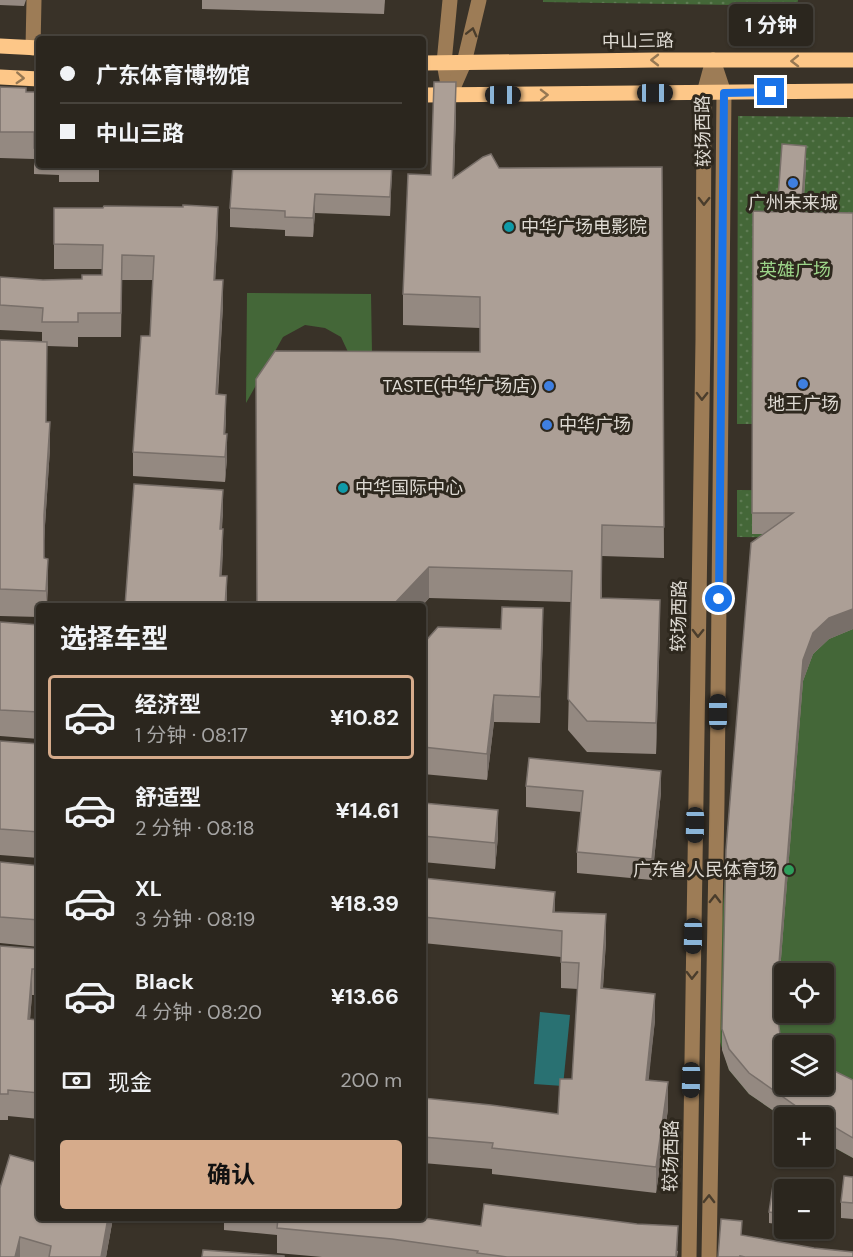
<!DOCTYPE html>
<html lang="zh">
<meta charset="utf-8">
<style>
body{margin:0;font-family:"DM Sans","Noto Sans SC",sans-serif;background:#332e27;color:#f1f3f6;height:100vh;display:flex;flex-direction:column;font-size:22px;white-space:nowrap}
*{box-sizing:border-box;margin:0}
p{font-size:20px;color:#a6a5a4}
.icon{flex:none;width:33px;height:33px;fill:none;stroke:currentColor;stroke-width:2;stroke-linecap:round;stroke-linejoin:round}
.map{position:relative;flex:1;overflow:hidden}
.side{position:absolute;left:36px;top:603px;width:390px;height:618px;display:flex;flex-direction:column;background:#2b261e;border-radius:6px;box-shadow:0 2px 4px #0004,0 0 0 2px #47433c}
.side>*{flex:none}
.guide{position:absolute;left:36px;top:36px;width:390px;height:132px;border-radius:6px;box-shadow:0 2px 4px #0004,0 0 0 2px #47433c;display:grid;align-content:center;height:132px;padding:0 24px;background:#2b261e}
.fabs{position:absolute;left:774px;top:963px;display:grid;gap:12px}
.fabs a{display:grid;place-items:center;width:60px;height:60px;border-radius:6px;background:#2b261e;box-shadow:0 2px 4px #0004,0 0 0 2px #47433c;font-size:30px}
.end{position:absolute;width:27px;height:27px;margin:-14px;border:8px solid #1a73e8;background:#fff;box-shadow:0 0 0 3px #fff}
.from{border-radius:50%}
.bubble{position:absolute;height:42px;border-radius:6px;background:#2b261e;box-shadow:0 2px 4px #0004,0 0 0 2px #47433c;font-size:20px;font-weight:700;line-height:42px;text-align:center}
.car{position:absolute;width:18px;height:36px;margin:-18px -9px;border-radius:8px;box-shadow:0 0 4px 2px #0007;background:linear-gradient(#222 24%,#8ab4d8 0 40%,#222 0 76%,#8ab4d8 0 86%,#222 0)}
.guide b{display:flex;align-items:center;gap:21px;height:57px;font-size:22px}
.guide b+b{border-top:2px solid #47433c}
.guide i{width:15px;height:15px;background:#f1f3f6}
ul{padding:0;list-style:none}
li{display:flex;align-items:center;gap:18px;height:84px;margin:0 12px 9px;padding:0 12px;border:3px solid transparent;border-radius:6px}
li div{flex:1}
li b{display:block;font-size:22px}
li em{font-style:normal;font-weight:700}
li.active{border-color:#d6ab8b}
li>.icon{width:54px;height:54px;stroke-width:1.5}
h2{padding:0 24px;font-size:27px;line-height:72px}
.pay{display:flex;align-items:center;gap:15px;height:66px;padding:0 24px;font-size:22px}
.pay p{margin-inline-start:auto}
.action{display:flex;gap:12px;margin-top:auto;padding:12px 24px}
.action a{flex:1;height:69px;border-radius:6px;background:#d6ab8b;color:#111;font-size:24px;font-weight:700;line-height:69px;text-align:center}
.map>svg:first-child{display:block}
.grass{fill:#446738;fill-rule:evenodd}
.park{fill:url(#park-dots)}
.water{fill:#297172}
.lines{fill:none;stroke-linecap:round;stroke-linejoin:round}
.minor{stroke:#9d7c56;stroke-width:15}
.major{stroke:#fdc788;stroke-width:15}
.wall{fill:#948981}
.shaded-wall{fill:#786f69}
.building{fill:#ac9f96;stroke:#786f69;stroke-width:1.5}
.oneway{stroke:#4a3d2c}
.oneway2{stroke:#967853}
.route{stroke:#1a73e8;stroke-width:8}
.shop-dot{fill:#3f7fe0;stroke:#2e281e;stroke-width:2}
.culture-dot{fill:#0f9aa8;stroke:#2e281e;stroke-width:2}
.leisure-dot{fill:#2e9e5b;stroke:#2e281e;stroke-width:2}
.labels{text-anchor:middle;stroke-width:6;stroke-linejoin:round;paint-order:stroke}
.street-label{font-size:18px;fill:#dedad3;stroke:#2e281e}
.poi-label{font-size:18px;fill:#dedad3;stroke:#2e281e;text-anchor:start}
.park-label{font-size:18px;fill:#9cd589;stroke:#2e281e}
</style>
<div class="map">
<svg width="853" height="1257" viewBox="0 0 853 1257">
<defs>
<pattern id="park-dots" width="8" height="8" patternUnits="userSpaceOnUse" patternTransform="scale(1.5)"><rect width="8" height="8" fill="#446738"/><path d="M2 2h.1M6 6h.1" fill="none" stroke="#5f7c54" stroke-width="1.8" stroke-linecap="round"/></pattern>
</defs>
<rect width="100%" height="100%" fill="#393228"/>
<g class="grass">
<path d="M247 293 371 294 372 353 348 352 341 337 325 328 305 325 283 337 246 403Z"/>
<path d="M853 559V1158L824 1142V1118H784L749 1094 729 1070 720 1042 722 918 734 756ZM784 974H824V1012H784ZM784 1046H824V1084H784Z"/>
</g>
<g class="park">
<path d="M543 0H798L797 6 543 2Z"/>
<path d="M738 116 853 117V538L737 537V490L832 491V424H737Z"/>
</g>
<path class="water" d="M540 1012 570 1015 563 1086 534 1084Z"/>
<g class="lines">
<g class="minor">
<path d="M450 0 444 63 450 95"/>
<path d="M33 48 34 0"/>
<path d="M450 95 464 63 479 0"/>
<path d="M689 1257 703 339 704 93 713 60"/>
<path d="M709 1257 717 801 724 93 713 60"/>
</g>
<g class="major">
<path d="M0 46 39 48"/>
<path d="M423 63 655 60H853"/>
<path d="M0 77 39 79"/>
<path d="M423 95 853 91"/>
</g>
</g>
<g class="wall">
<path d="M0 0H26L24 6 0 5Z"/>
<path d="M202 0H385L384 14 202 9Z"/>
<path d="M0 87 26 92H39V165H144V169H99V182H59V175L34 174V159L0 158Z"/>
<path d="M456 113 454 177 499 168 662 167 664 558 602 556V598L660 631 656 754 587 752 568 730 571 602 429 598 422 606H257L480 352V328L403 325V294L431 175Z"/>
<path d="M392 165 390 216 315 213 313 237 285 236V230L230 227V208Z"/>
<path d="M806 167 803 212 853 213V629L829 639 813 654 803 681 777 1009 784 1084 853 1080V1158L824 1142V1118H784L749 1094 729 1070 722 1050V1029L764 534H752L753 211 777 212Z"/>
<path d="M54 208 218 231 215 280 223 305 218 395 226 419 225 434 227 458 225 482 133 476V452L150 336 153 280H122L121 337H78V347L47 346 46 422 50 448 44 541V558L48 585 47 606H39V617L0 616V340L42 341V332L0 330V277L43 280 82 279 102 275V269H54Z"/>
<path d="M0 622 39 625V739L0 736Z"/>
<path d="M543 634 540 723 494 722 487 780 423 774V644Z"/>
<path d="M0 741 39 744V858L0 855Z"/>
<path d="M526 786 661 792 652 880 577 873V852L581 812 526 807Z"/>
<path d="M423 803 498 836 495 869 423 862Z"/>
<path d="M0 862 39 866V947L0 943Z"/>
<path d="M423 878 555 912 606 941 603 988 655 1020 648 1080 668 1109 656 1193 492 1174V1169L423 1163V1098L558 1114 572 1079 578 989 561 988V957L423 943Z"/>
<path d="M0 946 39 949V995H32L30 1019 39 1020V1119L8 1116V1120H0Z"/>
<path d="M853 1177V1219L841 1218V1202Z"/>
<path d="M0 1188 113 1218 106 1257H0Z"/>
<path d="M784 1190V1225L769 1223V1212Z"/>
<path d="M182 1218H423L481 1226 678 1251 677 1257H322L277 1253V1235L224 1230V1223Z"/>
</g>
<g class="shaded-wall">
<path d="M456 82V113L453 209V178Z"/>
<path d="M806 146V167L801 233V212Z"/>
<path d="M392 165 390 216V197Z"/>
<path d="M315 194V213L313 237V218Z"/>
<path d="M218 207V231L214 304V280Z"/>
<path d="M223 280V305L216 419V394Z"/>
<path d="M226 395V419L224 458V434Z"/>
<path d="M50 422V448L44 541V515Z"/>
<path d="M227 434V458L225 482V457Z"/>
<path d="M223 490V516L220 555V529Z"/>
<path d="M223 529V555L220 602V576Z"/>
<path d="M48 559V585L46 606V591Z"/>
<path d="M429 567V598L422 606H392Z"/>
<path d="M227 576V606H225Z"/>
<path d="M660 600V631L656 754V723Z"/>
<path d="M543 608V634L540 723V697Z"/>
<path d="M853 609V629L829 639 813 654 803 681 776 1022V1001L803 660 813 633 829 618Z"/>
<path d="M494 695V722L487 780V754Z"/>
<path d="M661 771V792L652 880V859Z"/>
<path d="M498 810V836L495 869V843Z"/>
<path d="M555 892V918L553 912Z"/>
<path d="M606 914V941L601 1014V988Z"/>
<path d="M32 969V995L28 1045V1019Z"/>
<path d="M655 994V1020L646 1106V1080Z"/>
<path d="M668 1082V1109L656 1193V1167Z"/>
<path d="M108 1218H113L106 1257H101Z"/>
<path d="M678 1226 677 1257H676Z"/>
<path d="M20 1237V1257H15Z"/>
</g>
<g class="building">
<path d="M434 82H456L453 178 483 157 491 154 499 168 662 167 664 527 602 525 601 598 660 600 656 723 587 721 568 699 572 571 429 567 392 606H257L256 379 275 351 480 352V297L403 294 408 174 431 175Z"/>
<path d="M0 87 26 88V92H39V148H34V132H0Z"/>
<path d="M782 144 806 146 801 212 853 213V609L829 618 813 633 803 660 776 1001 780 1035 790 1046H784V1084H824V1066L853 1080V1138L824 1121V1118H817L796 1106 749 1073 729 1049 722 1029 726 850 751 543 793 513H752L753 211 777 212Z"/>
<path d="M233 165H392L390 197 315 194 313 218 285 217V211L230 208Z"/>
<path d="M183 205 218 207 214 280H223L216 394 226 395 224 434H227L225 457 133 452 141 336H150L154 256 122 255 121 313H78V322H42L43 308 0 305V277L43 280 82 279V275H102L103 245 54 244V208H103L104 206 183 207Z"/>
<path d="M0 340 47 342 46 422H50L44 515V558L48 559 46 591 0 589Z"/>
<path d="M134 484 223 490 220 529H223L220 576H227L225 606H125Z"/>
<path d="M502 607 543 608 540 697 494 695 487 754 423 747V644L438 627 501 629Z"/>
<path d="M0 622 39 625V712L0 710Z"/>
<path d="M0 741 39 744V832L0 829Z"/>
<path d="M529 758 661 771 652 859 577 852 583 791 526 786Z"/>
<path d="M423 803 498 810 495 843 423 836Z"/>
<path d="M0 862 39 866V920L0 917Z"/>
<path d="M423 878 555 892 553 912 606 914 601 988 655 994 646 1080 668 1082 656 1167 492 1148 493 1143 423 1137V1098L491 1105 558 1114 560 1079H572L579 963 561 962 562 931 423 917Z"/>
<path d="M0 946 39 949V969H32L28 1019 39 1020V1093L8 1090V1094H0Z"/>
<path d="M10 1155 39 1163V1218H108L101 1257H49L51 1246 20 1237 15 1257H0V1188Z"/>
<path d="M844 1176 853 1177V1203L841 1202Z"/>
<path d="M773 1185 804 1190H784V1214L769 1212Z"/>
<path d="M484 1204 637 1224 678 1226 676 1257H507L477 1253 478 1251 392 1239 277 1228 278 1218H423L481 1226Z"/>
<path d="M721 1219 742 1221 741 1235 814 1248 853 1252V1257H745L740 1256V1257H718Z"/>
<path d="M203 1250 284 1256V1257H202Z"/>
</g>
<defs><path id="oneway-chevron" d="M-2-3.5L2.5 0L-2 3.5" fill="none" stroke-width="1.6" stroke-linecap="round" stroke-linejoin="round" transform="scale(1.5)"/></defs>
<g class="oneway">
<use href="#oneway-chevron" transform="translate(472 32) rotate(-76)"/>
<use href="#oneway-chevron" transform="translate(704 201) rotate(91)"/>
<use href="#oneway-chevron" transform="translate(702 396) rotate(91)"/>
<use href="#oneway-chevron" transform="translate(698 633) rotate(91)"/>
<use href="#oneway-chevron" transform="translate(715 899) rotate(-89)"/>
<use href="#oneway-chevron" transform="translate(692 975) rotate(91)"/>
<use href="#oneway-chevron" transform="translate(709 1199) rotate(-89)"/>
</g>
<g class="oneway2">
<use href="#oneway-chevron" transform="translate(655 60) rotate(180)"/>
<use href="#oneway-chevron" transform="translate(795 61) rotate(179)"/>
<use href="#oneway-chevron" transform="translate(20 78) rotate(3)"/>
<use href="#oneway-chevron" transform="translate(544 95) rotate(-1)"/>
</g>
<g class="lines">
<path class="route" d="M719 599 724 93 771 92"/>
</g>
<g class="shop-dot">
<circle cx="793" cy="183" r="6"/>
<circle cx="803" cy="384" r="6"/>
<circle cx="549" cy="386" r="6"/>
<circle cx="547" cy="425" r="6"/>
</g>
<g class="culture-dot">
<circle cx="509" cy="227" r="6"/>
<circle cx="343" cy="488" r="6"/>
</g>
<circle class="leisure-dot" cx="789" cy="870" r="6"/>
<g class="labels">
<g class="street-label">
<text transform="translate(638 41) rotate(-1)" y="6">中山三路</text>
<text transform="translate(703 131) rotate(-91)" y="6">较场西路</text>
<text transform="translate(679 616) rotate(-89)" y="6">较场西路</text>
<text transform="translate(671 1156) rotate(-89)" y="6">较场西路</text>
</g>
<g class="poi-label">
<text x="793" y="209" text-anchor="middle">广州未来城</text>
<text x="521" y="233">中华广场电影院</text>
<text x="537" y="392" text-anchor="end">TASTE(中华广场店)</text>
<text x="803" y="410" text-anchor="middle">地王广场</text>
<text x="559" y="431">中华广场</text>
<text x="355" y="494">中华国际中心</text>
<text x="777" y="876" text-anchor="end">广东省人民体育场</text>
</g>
<g class="park-label">
<text x="795" y="276">英雄广场</text>
</g>
</g>
</svg>
<div class="fabs">
<a><svg class="icon" aria-label="locate" viewBox="0 0 24 24"><circle cx="12" cy="12" r="6"/><path d="M12 2v4M12 18v4M2 12h4M18 12h4"/></svg></a>
<a><svg class="icon" aria-label="layers" viewBox="0 0 24 24"><path d="M12 4l9 5-9 5-9-5zM3 14l9 5 9-5"/></svg></a>
<a>+</a>
<a>−</a>
</div>
<i class="end from" style="left:719px;top:599px"></i>
<i class="end" style="left:771px;top:92px"></i>
<div class="bubble" style="left:729px;top:4px;width:84px">1 分钟</div>
<i class="car" style="left:655px;top:93px;rotate:90deg"></i>
<i class="car" style="left:503px;top:95px;rotate:90deg"></i>
<i class="car" style="left:718px;top:712px;rotate:0deg"></i>
<i class="car" style="left:695px;top:825px;rotate:181deg"></i>
<i class="car" style="left:693px;top:936px;rotate:181deg"></i>
<i class="car" style="left:691px;top:1080px;rotate:181deg"></i>
<div class="guide">
<b><i class="from"></i>广东体育博物馆</b>
<b><i></i>中山三路</b>
</div>
<section class="side">
<h2>选择车型</h2>
<ul>
<li class="active"><svg class="icon" aria-label="car" viewBox="0 0 24 24"><path d="M5 17H2v-5l4-1 3-4h7l3 4 3 1v5h-3M9 17h6M6 11h13"/><circle cx="7" cy="17" r="2"/><circle cx="17" cy="17" r="2"/></svg><div><b>经济型</b><p>1 分钟 · 08:17</p></div><em>¥10.82</em></li>
<li><svg class="icon" aria-label="car" viewBox="0 0 24 24"><path d="M5 17H2v-5l4-1 3-4h7l3 4 3 1v5h-3M9 17h6M6 11h13"/><circle cx="7" cy="17" r="2"/><circle cx="17" cy="17" r="2"/></svg><div><b>舒适型</b><p>2 分钟 · 08:18</p></div><em>¥14.61</em></li>
<li><svg class="icon" aria-label="car" viewBox="0 0 24 24"><path d="M5 17H2v-5l4-1 3-4h7l3 4 3 1v5h-3M9 17h6M6 11h13"/><circle cx="7" cy="17" r="2"/><circle cx="17" cy="17" r="2"/></svg><div><b>XL</b><p>3 分钟 · 08:19</p></div><em>¥18.39</em></li>
<li><svg class="icon" aria-label="car" viewBox="0 0 24 24"><path d="M5 17H2v-5l4-1 3-4h7l3 4 3 1v5h-3M9 17h6M6 11h13"/><circle cx="7" cy="17" r="2"/><circle cx="17" cy="17" r="2"/></svg><div><b>Black</b><p>4 分钟 · 08:20</p></div><em>¥13.66</em></li>
</ul>
<div class="pay"><svg class="icon" aria-label="cash" viewBox="0 0 24 24"><path d="M3 7h18v10H3z"/><circle cx="12" cy="12" r="2"/></svg>现金<p>200 m</p></div>
<div class="action"><a>确认</a></div>
</section>
</div>
